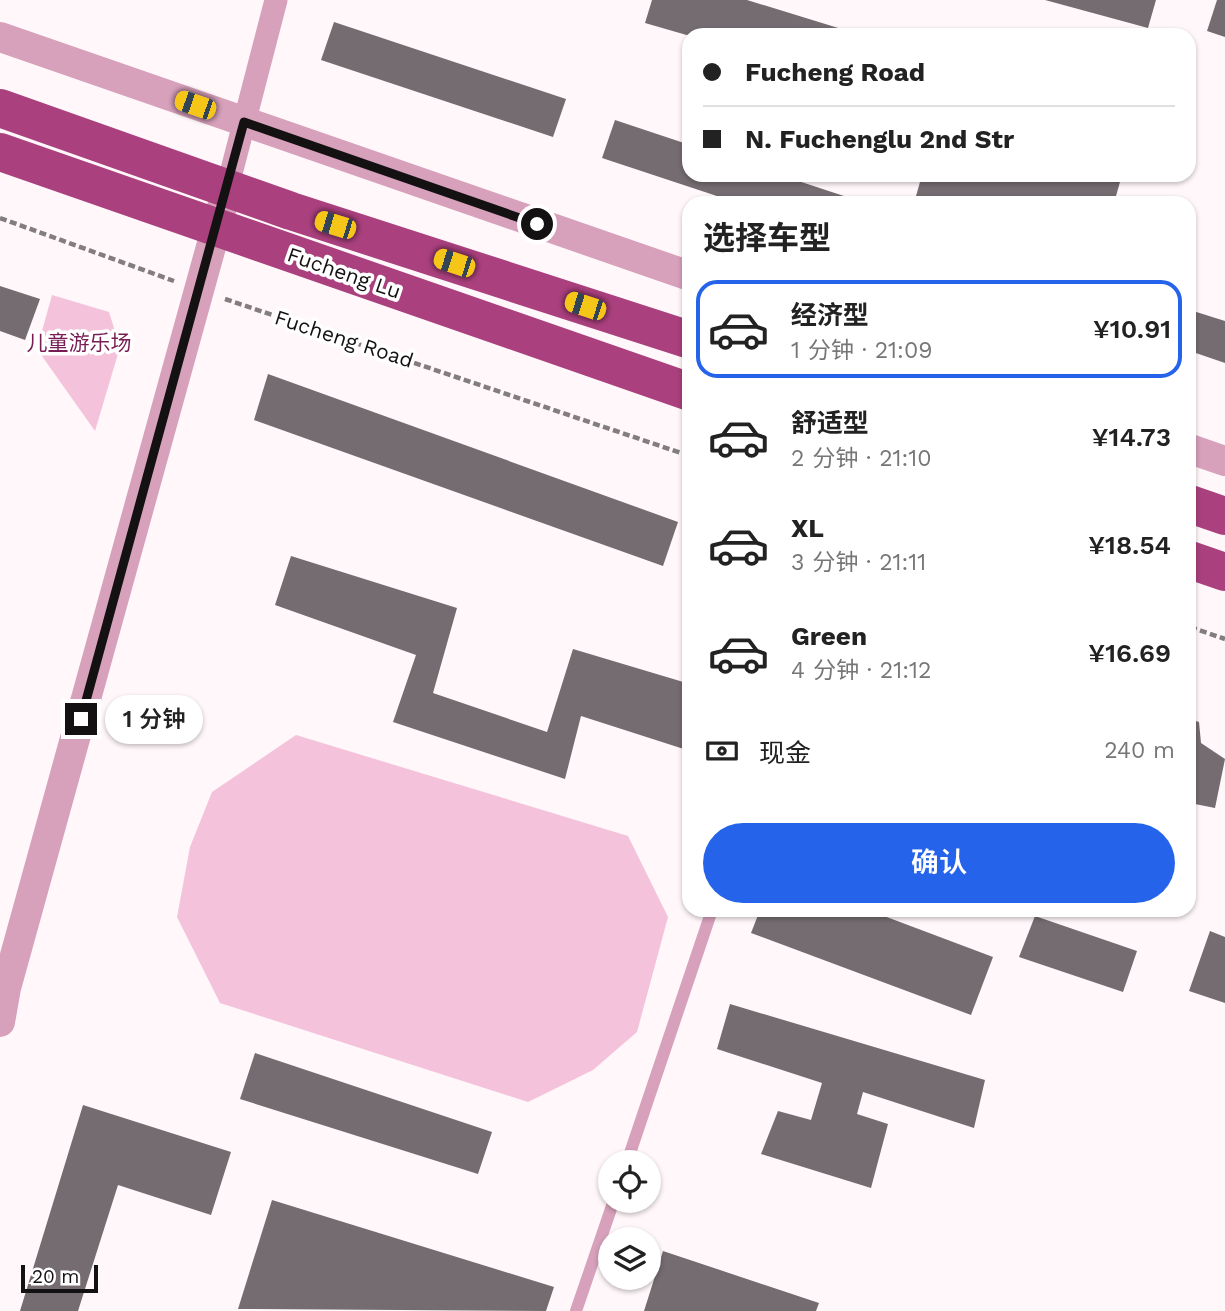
<!DOCTYPE html>
<html lang="zh">
<meta charset="utf-8">
<style>
body{margin:0;font-family:"Work Sans","Noto Sans SC",sans-serif;background:#f6f6f6;color:#222;height:100vh;display:flex;flex-direction:column;font-size:26px;white-space:nowrap}
*{box-sizing:border-box;margin:0}
p{font-size:23px;color:#767676}
.icon{flex:none;width:38px;height:38px;fill:none;stroke:currentColor;stroke-width:2;stroke-linecap:round;stroke-linejoin:round}
.map{position:relative;flex:1;overflow:hidden}
.drawer{position:absolute;left:682px;top:196px;width:514px;height:721px;display:flex;flex-direction:column;background:#fff;border-radius:21px;box-shadow:0 2px 5px #0004}
.drawer>*{flex:none}
.banner{position:absolute;left:682px;top:28px;width:514px;height:154px;border-radius:21px;box-shadow:0 2px 5px #0004;display:grid;align-content:center;height:154px;padding:0 21px;background:#fff}
.buttons{position:absolute;left:598px;top:1150px;display:grid;gap:14px}
.buttons a{display:grid;place-items:center;width:63px;height:63px;border-radius:50%;background:#fff;box-shadow:0 2px 5px #0004;font-size:35px}
.scale{position:absolute;left:21px;bottom:18px;width:77px;box-sizing:border-box;padding-left:7px;border:4px solid #141112;border-top:0;font-size:19px;line-height:24px;white-space:nowrap;color:#141112;-webkit-text-stroke:5px #fff;paint-order:stroke}
.end{position:absolute;width:32px;height:32px;margin:-16px;border:9px solid #141112;background:#fff;box-shadow:0 0 0 4px #fff}
.from{border-radius:50%}
.bubble{position:absolute;height:49px;border-radius:24px;background:#fff;box-shadow:0 2px 5px #0004;font-size:23px;font-weight:600;line-height:49px;text-align:center}
.car{position:absolute;width:21px;height:42px;margin:-21px -10px;border-radius:9px;box-shadow:0 0 5px 2px #0007;background:linear-gradient(#f5c518 24%,#345 0 40%,#f5c518 0 76%,#345 0 86%,#f5c518 0)}
.banner b{display:flex;align-items:center;gap:24px;height:66px;font-size:26px}
.banner b+b{border-top:2px solid #e0e0e0}
.banner i{width:18px;height:18px;background:#222}
ul{padding:0;list-style:none}
li{display:flex;align-items:center;gap:21px;height:98px;margin:0 14px 10px;padding:0 7px;border:4px solid transparent;border-radius:21px}
li div{flex:1}
li b{display:block;font-size:26px}
li em{font-style:normal;font-weight:600}
li.current{border-color:#2563eb}
li>.icon{width:63px;height:63px;stroke-width:1.5}
h2{padding:0 21px;font-size:32px;line-height:84px}
.pay{display:flex;align-items:center;gap:18px;height:77px;padding:0 21px;font-size:26px}
.pay p{margin-inline-start:auto}
.primary-button{display:flex;gap:14px;margin-top:auto;padding:14px 21px}
.primary-button a{flex:1;height:80px;border-radius:42px;background:#2563eb;color:#fff;font-size:28px;font-weight:600;line-height:80px;text-align:center}
.map>svg:first-child{display:block}
.green{fill:#f4c2da}
.building{fill:#746c70}
.lines{fill:none;stroke-linecap:round;stroke-linejoin:round}
.path{stroke:#827d7f;stroke-width:4.5;stroke-dasharray:7 3.5;stroke-linecap:butt}
.service{stroke:#d7a0bb;stroke-width:12}
.minor{stroke:#d7a0bb;stroke-width:23}
.tertiary{stroke:#d7a0bb;stroke-width:30}
.trunk{stroke:#aa407e;stroke-width:38}
.route{stroke:#141112;stroke-width:9}
.labels{text-anchor:middle;stroke-width:7;stroke-linejoin:round;paint-order:stroke}
.street-label{font-size:21px;fill:#141112;stroke:#fff}
.park-label{font-size:21px;fill:#771d53;stroke:#fff}
</style>
<div class="map">
<svg width="1225" height="1311" viewBox="0 0 1225 1311">
<rect width="100%" height="100%" fill="#fff7fa"/>
<g class="green">
<path d="M52 295 109 312 120 347 95 431 37 349Z"/>
<path d="M296 735 628 836 668 917 637 1032 593 1070 528 1102 220 1003 177 917 190 847 212 792Z"/>
</g>
<g class="building">
<path d="M652 0H747L861 35 690 36 645 23Z"/>
<path d="M1045 0H1156L1148 28Z"/>
<path d="M1217 0H1225V37L1207 31Z"/>
<path d="M334 22 566 99 553 137 321 60Z"/>
<path d="M615 120 690 145V175H780L847 197 845 203H738L602 158Z"/>
<path d="M922 175H1122L1114 203H914Z"/>
<path d="M0 286 40 299 25 340 0 331Z"/>
<path d="M1190 310 1225 321V363L1190 351Z"/>
<path d="M268 374 678 522 663 566 254 420Z"/>
<path d="M291 556 457 608 433 693 547 732 573 649 690 684V751L581 716 565 779 393 722 416 655 275 605Z"/>
<path d="M1190 719 1199 722 1201 743 1225 759 1215 808 1190 803Z"/>
<path d="M760 910H868L993 957 971 1015 751 933Z"/>
<path d="M1035 916 1137 951 1123 992 1019 957Z"/>
<path d="M1210 931 1225 937V1003L1189 991Z"/>
<path d="M730 1004 985 1080 974 1128 863 1092 857 1114 888 1124 871 1188 761 1154 778 1111 811 1120 822 1083 717 1049Z"/>
<path d="M255 1053 492 1132 478 1174 240 1099Z"/>
<path d="M83 1105 231 1152 211 1215 118 1185 78 1311H20Z"/>
<path d="M272 1200 554 1287 546 1311 238 1309Z"/>
<path d="M663 1251 819 1303 816 1311H644Z"/>
</g>
<g class="lines">
<g class="path">
<path d="M0 218 174 281"/>
<path d="M225 299 690 456"/>
<path d="M1190 627 1225 639"/>
</g>
<g class="service">
<path d="M627 1162 712 910"/>
<path d="M576 1311 614 1200"/>
</g>
<path class="minor" d="M227 189 276 0"/>
<g class="tertiary">
<path d="M0 37 690 276"/>
<path d="M1190 449 1225 461"/>
<path d="M0 1022 6 988 227 189"/>
</g>
<g class="trunk">
<path d="M0 108 291 211 690 340"/>
<path d="M0 152 690 392"/>
<path d="M1190 504 1225 516"/>
<path d="M1190 560 1225 572"/>
</g>
</g>
<g class="lines">
<path class="route" d="M81 719 244 122 537 224"/>
</g>
<g class="labels">
<g class="street-label">
<text transform="translate(344 273) rotate(19)" y="7">Fucheng Lu</text>
<text transform="translate(344 339) rotate(18)" y="7">Fucheng Road</text>
</g>
<g class="park-label">
<text x="79" y="350">儿童游乐场</text>
</g>
</g>
</svg>
<div class="buttons">
<a><svg class="icon" aria-label="locate" viewBox="0 0 24 24"><circle cx="12" cy="12" r="6"/><path d="M12 2v4M12 18v4M2 12h4M18 12h4"/></svg></a>
<a><svg class="icon" aria-label="layers" viewBox="0 0 24 24"><path d="M12 4l9 5-9 5-9-5zM3 14l9 5 9-5"/></svg></a>
</div>
<div class="scale">20 m</div>
<i class="end from" style="left:537px;top:224px"></i>
<i class="end" style="left:81px;top:719px"></i>
<div class="bubble" style="left:105px;top:695px;width:98px">1 分钟</div>
<i class="car" style="left:195px;top:105px;rotate:289deg"></i>
<i class="car" style="left:335px;top:225px;rotate:287deg"></i>
<i class="car" style="left:454px;top:263px;rotate:288deg"></i>
<i class="car" style="left:585px;top:306px;rotate:288deg"></i>
<div class="banner">
<b><i class="from"></i>Fucheng Road</b>
<b><i></i>N. Fuchenglu 2nd Str</b>
</div>
<section class="drawer">
<h2>选择车型</h2>
<ul>
<li class="current"><svg class="icon" aria-label="car" viewBox="0 0 24 24"><path d="M5 17H2v-5l4-1 3-4h7l3 4 3 1v5h-3M9 17h6M6 11h13"/><circle cx="7" cy="17" r="2"/><circle cx="17" cy="17" r="2"/></svg><div><b>经济型</b><p>1 分钟 · 21:09</p></div><em>¥10.91</em></li>
<li><svg class="icon" aria-label="car" viewBox="0 0 24 24"><path d="M5 17H2v-5l4-1 3-4h7l3 4 3 1v5h-3M9 17h6M6 11h13"/><circle cx="7" cy="17" r="2"/><circle cx="17" cy="17" r="2"/></svg><div><b>舒适型</b><p>2 分钟 · 21:10</p></div><em>¥14.73</em></li>
<li><svg class="icon" aria-label="car" viewBox="0 0 24 24"><path d="M5 17H2v-5l4-1 3-4h7l3 4 3 1v5h-3M9 17h6M6 11h13"/><circle cx="7" cy="17" r="2"/><circle cx="17" cy="17" r="2"/></svg><div><b>XL</b><p>3 分钟 · 21:11</p></div><em>¥18.54</em></li>
<li><svg class="icon" aria-label="car" viewBox="0 0 24 24"><path d="M5 17H2v-5l4-1 3-4h7l3 4 3 1v5h-3M9 17h6M6 11h13"/><circle cx="7" cy="17" r="2"/><circle cx="17" cy="17" r="2"/></svg><div><b>Green</b><p>4 分钟 · 21:12</p></div><em>¥16.69</em></li>
</ul>
<div class="pay"><svg class="icon" aria-label="cash" viewBox="0 0 24 24"><path d="M3 7h18v10H3z"/><circle cx="12" cy="12" r="2"/></svg>现金<p>240 m</p></div>
<div class="primary-button"><a>确认</a></div>
</section>
</div>
